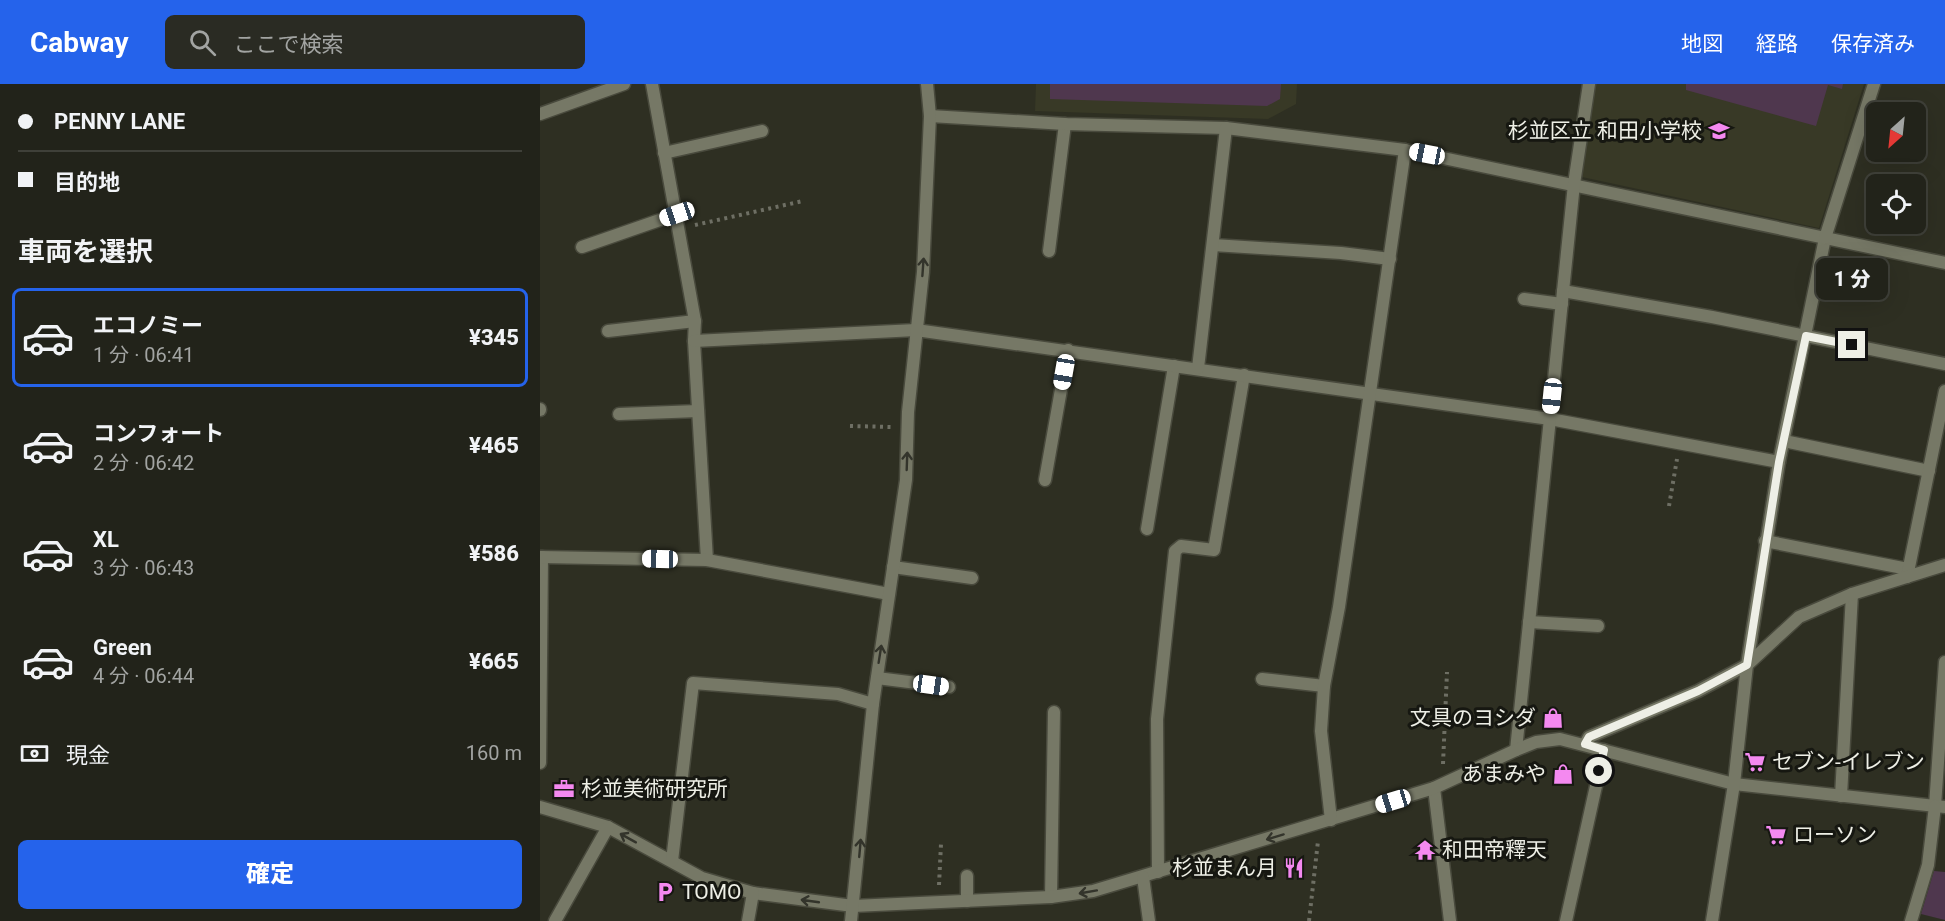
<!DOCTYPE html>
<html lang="ja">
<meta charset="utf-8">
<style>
body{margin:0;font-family:Roboto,"Noto Sans JP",sans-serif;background:#2a2b23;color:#f1f3f6;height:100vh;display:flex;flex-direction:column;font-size:22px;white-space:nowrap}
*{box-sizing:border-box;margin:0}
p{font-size:20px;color:#a2a4a2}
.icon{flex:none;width:33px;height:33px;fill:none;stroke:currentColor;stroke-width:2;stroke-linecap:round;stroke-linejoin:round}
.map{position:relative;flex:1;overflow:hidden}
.sheet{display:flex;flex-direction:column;background:#22231a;width:540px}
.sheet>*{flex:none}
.banner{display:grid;align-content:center;height:132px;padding:0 18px;background:#22231a}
.needle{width:39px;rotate:207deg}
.buttons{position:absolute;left:1326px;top:18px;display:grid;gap:12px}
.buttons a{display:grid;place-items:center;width:60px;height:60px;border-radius:9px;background:#22231a;box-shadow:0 6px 24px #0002,0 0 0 2px #3f4039;font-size:30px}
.end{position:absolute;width:27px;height:27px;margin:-14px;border:8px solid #eeefe6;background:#111;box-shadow:0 0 0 3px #111}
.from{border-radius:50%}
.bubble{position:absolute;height:42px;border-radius:9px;background:#22231a;box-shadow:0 6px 24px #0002,0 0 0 2px #3f4039;font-size:20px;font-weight:800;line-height:42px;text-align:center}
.car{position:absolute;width:18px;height:36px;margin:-18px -9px;border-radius:8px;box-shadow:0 0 4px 2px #0007;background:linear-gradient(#fff 24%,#345 0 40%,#fff 0 76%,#345 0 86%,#fff 0)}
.banner b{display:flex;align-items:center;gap:21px;height:57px;font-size:22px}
.banner b+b{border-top:2px solid #3f4039}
.banner i{width:15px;height:15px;background:#f1f3f6}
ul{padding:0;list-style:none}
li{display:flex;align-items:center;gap:18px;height:99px;margin:0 12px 9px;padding:0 6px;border:3px solid transparent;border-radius:9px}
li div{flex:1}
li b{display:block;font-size:22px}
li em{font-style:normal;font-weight:800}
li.current{border-color:#2563eb}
li>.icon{width:54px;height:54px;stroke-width:1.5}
h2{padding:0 18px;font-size:27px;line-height:72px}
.pay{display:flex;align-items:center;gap:15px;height:66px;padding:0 18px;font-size:22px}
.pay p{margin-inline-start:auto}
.button{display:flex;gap:12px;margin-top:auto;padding:12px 18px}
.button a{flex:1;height:69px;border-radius:9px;background:#2563eb;color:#fff;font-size:24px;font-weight:800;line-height:69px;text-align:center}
header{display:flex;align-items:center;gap:36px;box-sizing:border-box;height:84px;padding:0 30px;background:#2563eb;color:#fff}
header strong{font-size:28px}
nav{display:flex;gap:33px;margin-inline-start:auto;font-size:21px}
.search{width:420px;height:54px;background:#2a2b23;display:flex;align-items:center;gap:15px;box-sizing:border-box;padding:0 21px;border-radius:9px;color:#a2a4a2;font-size:22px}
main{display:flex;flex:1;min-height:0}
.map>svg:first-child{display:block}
.built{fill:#383926}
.green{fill:#4f374e}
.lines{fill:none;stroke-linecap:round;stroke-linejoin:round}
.service-casing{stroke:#494a3d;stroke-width:15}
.minor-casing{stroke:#494a3d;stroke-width:15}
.path{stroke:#6e6f64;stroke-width:4;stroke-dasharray:3 4.5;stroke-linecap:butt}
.service{stroke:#767866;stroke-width:12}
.minor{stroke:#767866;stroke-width:12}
.oneway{stroke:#33342b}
.route{stroke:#eeefe6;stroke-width:8}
.labels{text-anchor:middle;stroke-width:6;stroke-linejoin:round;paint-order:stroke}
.poi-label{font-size:21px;fill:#eeefe6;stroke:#161711;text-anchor:start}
</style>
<header>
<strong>Cabway</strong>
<div class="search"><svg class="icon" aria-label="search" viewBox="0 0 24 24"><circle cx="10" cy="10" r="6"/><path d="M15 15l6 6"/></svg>ここで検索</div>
<nav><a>地図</a><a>経路</a><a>保存済み</a></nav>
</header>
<main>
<section class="sheet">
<div class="banner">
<b><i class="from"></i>PENNY LANE</b>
<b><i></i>目的地</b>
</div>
<h2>車両を選択</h2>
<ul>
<li class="current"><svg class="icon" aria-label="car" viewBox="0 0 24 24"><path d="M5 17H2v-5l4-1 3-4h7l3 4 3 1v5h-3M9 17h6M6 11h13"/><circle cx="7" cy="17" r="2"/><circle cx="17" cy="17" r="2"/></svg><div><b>エコノミー</b><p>1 分 · 06:41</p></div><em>¥345</em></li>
<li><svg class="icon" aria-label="car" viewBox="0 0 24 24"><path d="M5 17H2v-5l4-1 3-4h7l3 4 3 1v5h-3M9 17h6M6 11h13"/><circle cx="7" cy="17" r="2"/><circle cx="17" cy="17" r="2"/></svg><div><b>コンフォート</b><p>2 分 · 06:42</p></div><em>¥465</em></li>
<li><svg class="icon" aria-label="car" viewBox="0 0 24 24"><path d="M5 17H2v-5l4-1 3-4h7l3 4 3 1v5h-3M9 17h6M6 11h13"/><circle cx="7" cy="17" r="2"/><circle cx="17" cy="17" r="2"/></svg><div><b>XL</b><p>3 分 · 06:43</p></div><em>¥586</em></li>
<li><svg class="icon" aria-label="car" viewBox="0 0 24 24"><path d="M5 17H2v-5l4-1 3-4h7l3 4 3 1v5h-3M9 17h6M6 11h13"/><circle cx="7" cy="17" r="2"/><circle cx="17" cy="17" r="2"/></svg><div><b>Green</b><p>4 分 · 06:44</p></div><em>¥665</em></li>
</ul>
<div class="pay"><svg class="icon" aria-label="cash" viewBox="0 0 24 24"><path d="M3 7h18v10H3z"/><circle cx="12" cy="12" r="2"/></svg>現金<p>160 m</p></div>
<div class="button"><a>確定</a></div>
</section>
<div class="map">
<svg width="1405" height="837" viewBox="0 0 1405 837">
<rect width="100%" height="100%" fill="#2e2f22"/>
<g class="built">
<path d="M496 0H757L756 20 728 35 495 27Z"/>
<path d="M1055 0H1324L1279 144 1042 93Z"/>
</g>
<g class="green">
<path d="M510 0H741L740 15 727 22 510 15Z"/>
<path d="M1146 0H1303L1302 5 1288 1 1276 42 1146 6Z"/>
<path d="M1394 787 1405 788V836L1381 830Z"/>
</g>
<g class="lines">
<g class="service-casing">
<g id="service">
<path d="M0 30 84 0"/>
<path d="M124 69 222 47"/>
<path d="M673 161 801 169 850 175"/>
<path d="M42 163 137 130"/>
<path d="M509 167 525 40"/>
<path d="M1023 207 1172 233 1405 280"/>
<path d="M984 215 1022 220"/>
<path d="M68 247 155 237"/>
<path d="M0 325V326"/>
<path d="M79 330 158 327"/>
<path d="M1244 357 1389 387"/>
<path d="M505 396 528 266"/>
<path d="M607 445 634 282"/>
<path d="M1225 457 1368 485"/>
<path d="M353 483 432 494"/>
<path d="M989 538 1058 542"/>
<path d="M1207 581 1239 378 1285 154"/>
<path d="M337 594 409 603"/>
<path d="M722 595 784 602"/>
<path d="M0 679 2 473"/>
<path d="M1301 712 1312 510"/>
<path d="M1395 722 1405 578"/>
<path d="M618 788 617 635 635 467 641 462 674 466 704 291"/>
<path d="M511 813 514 628"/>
<path d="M427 817V792"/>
<path d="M1026 837 1064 666"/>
</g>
</g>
<g class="minor-casing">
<g id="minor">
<path d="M112 0 155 237 154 257 167 476"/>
<path d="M390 32 525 40 686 44 865 66 1405 179"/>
<path d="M1285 154 1334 0"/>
<path d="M154 257 376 246 1010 335 1239 378"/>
<path d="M658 284 686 44"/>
<path d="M0 473 167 476 349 510"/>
<path d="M1367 493 1405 307"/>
<path d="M1045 660 1049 653 1158 607 1207 581 1259 533 1312 510 1405 481"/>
<path d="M976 666 1034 100 1049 0"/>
<path d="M894 704 910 837"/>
<path d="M0 723 68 743 162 794 213 809 313 822 511 813 553 807 894 704 976 666 996 658 1020 655 1194 700 1405 723"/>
<path d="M791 736 781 647 784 602 799 523 865 66"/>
<path d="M132 777 153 599 298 610 333 620"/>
<path d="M603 793 609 837"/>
<path d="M15 837 68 743"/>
<path d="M208 837 213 809"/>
<path d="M311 837 333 620 366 396 368 328 383 188 390 32 387 0"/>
<path d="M1172 837 1194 700 1207 581"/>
<path d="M1371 837 1388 781 1395 722"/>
</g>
</g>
<g class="path">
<path d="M155 141 263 117"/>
<path d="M310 342 351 343"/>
<path d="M1129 422 1137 375"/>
<path d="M903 680 907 588"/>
<path d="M399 801 401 760"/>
<path d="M769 837 778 757"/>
</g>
<use href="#service" class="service"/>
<use href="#minor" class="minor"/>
</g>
<defs><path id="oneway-shaft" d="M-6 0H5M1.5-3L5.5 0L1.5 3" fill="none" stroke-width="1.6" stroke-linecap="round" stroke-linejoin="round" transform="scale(1.5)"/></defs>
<g class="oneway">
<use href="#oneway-shaft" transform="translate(383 183) rotate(-86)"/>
<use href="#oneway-shaft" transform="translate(367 377) rotate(-88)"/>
<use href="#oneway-shaft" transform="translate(340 570) rotate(-81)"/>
<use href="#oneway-shaft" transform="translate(735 753) rotate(163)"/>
<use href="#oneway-shaft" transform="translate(88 754) rotate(-151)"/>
<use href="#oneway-shaft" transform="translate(320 764) rotate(-85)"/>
<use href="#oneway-shaft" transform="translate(548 808) rotate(170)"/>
<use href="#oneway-shaft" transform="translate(270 817) rotate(-172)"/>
</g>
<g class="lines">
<path class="route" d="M1059 687 1064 666 1045 660 1049 653 1158 607 1207 581 1239 378 1266 252 1312 261"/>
</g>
<defs>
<g id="school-bare" transform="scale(1.62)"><path d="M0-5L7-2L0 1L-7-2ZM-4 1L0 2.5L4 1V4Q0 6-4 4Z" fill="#f489f0" stroke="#161711" stroke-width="2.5" paint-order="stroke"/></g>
<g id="shop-bare" transform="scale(1.62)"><path d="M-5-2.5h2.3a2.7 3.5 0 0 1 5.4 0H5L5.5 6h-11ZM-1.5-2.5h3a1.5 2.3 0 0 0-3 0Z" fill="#f489f0" stroke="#161711" stroke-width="2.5" paint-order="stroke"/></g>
<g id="supermarket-bare" transform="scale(1.62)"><path d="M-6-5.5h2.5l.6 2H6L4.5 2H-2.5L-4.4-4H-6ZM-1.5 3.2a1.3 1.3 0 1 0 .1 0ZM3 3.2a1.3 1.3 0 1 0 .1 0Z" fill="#f489f0" stroke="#161711" stroke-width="2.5" paint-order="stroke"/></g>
<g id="office-bare" transform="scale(1.62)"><path d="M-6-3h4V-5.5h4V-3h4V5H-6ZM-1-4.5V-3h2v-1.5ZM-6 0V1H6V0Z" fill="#f489f0" stroke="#161711" stroke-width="2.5" paint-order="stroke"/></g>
<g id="temple-bare" transform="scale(1.62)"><path d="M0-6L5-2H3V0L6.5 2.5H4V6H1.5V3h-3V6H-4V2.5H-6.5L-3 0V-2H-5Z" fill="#f489f0" stroke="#161711" stroke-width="2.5" paint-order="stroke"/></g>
<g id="restaurant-bare" transform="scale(1.62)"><path d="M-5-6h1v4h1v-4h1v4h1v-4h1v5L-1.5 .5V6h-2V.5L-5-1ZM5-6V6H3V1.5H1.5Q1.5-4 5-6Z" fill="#f489f0" stroke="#161711" stroke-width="2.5" paint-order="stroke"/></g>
<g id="parking-bare" transform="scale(1.62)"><path d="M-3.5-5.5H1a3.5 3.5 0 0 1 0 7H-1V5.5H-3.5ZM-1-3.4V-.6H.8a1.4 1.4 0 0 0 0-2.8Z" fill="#f489f0" stroke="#161711" stroke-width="2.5" paint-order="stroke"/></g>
</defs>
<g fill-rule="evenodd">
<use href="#school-bare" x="1179" y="47"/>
<use href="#shop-bare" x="1013" y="634"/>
<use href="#supermarket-bare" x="1215" y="678"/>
<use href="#shop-bare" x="1023" y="690"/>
<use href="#office-bare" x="24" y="705"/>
<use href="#supermarket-bare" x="1236" y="751"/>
<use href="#temple-bare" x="885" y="766"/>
<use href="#restaurant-bare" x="754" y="784"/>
<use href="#parking-bare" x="125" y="808"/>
</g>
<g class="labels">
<g class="poi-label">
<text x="1162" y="54" text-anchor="end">杉並区立 和田小学校</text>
<text x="996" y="641" text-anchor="end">文具のヨシダ</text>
<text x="1232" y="685">セブン-イレブン</text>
<text x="1006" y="697" text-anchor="end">あまみや</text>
<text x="41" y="712">杉並美術研究所</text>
<text x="1253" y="758">ローソン</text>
<text x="902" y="773">和田帝釋天</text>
<text x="737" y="791" text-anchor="end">杉並まん月</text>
<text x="142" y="815">TOMO</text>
</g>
</g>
</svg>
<div class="buttons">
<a><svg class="needle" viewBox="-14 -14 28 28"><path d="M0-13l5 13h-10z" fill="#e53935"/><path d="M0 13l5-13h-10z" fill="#a2a4a2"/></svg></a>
<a><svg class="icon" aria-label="locate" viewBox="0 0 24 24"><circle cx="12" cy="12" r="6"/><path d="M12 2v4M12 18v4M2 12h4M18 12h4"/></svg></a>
</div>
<i class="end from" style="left:1059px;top:687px"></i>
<i class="end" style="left:1312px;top:261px"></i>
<div class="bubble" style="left:1276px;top:174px;width:72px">1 分</div>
<i class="car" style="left:887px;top:70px;rotate:281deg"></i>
<i class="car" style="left:137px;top:130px;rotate:251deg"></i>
<i class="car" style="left:524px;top:288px;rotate:190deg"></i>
<i class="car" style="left:1012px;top:312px;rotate:186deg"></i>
<i class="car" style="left:120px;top:475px;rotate:271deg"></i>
<i class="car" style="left:391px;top:601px;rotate:98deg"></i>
<i class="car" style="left:853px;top:717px;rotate:253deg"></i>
</div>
</main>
